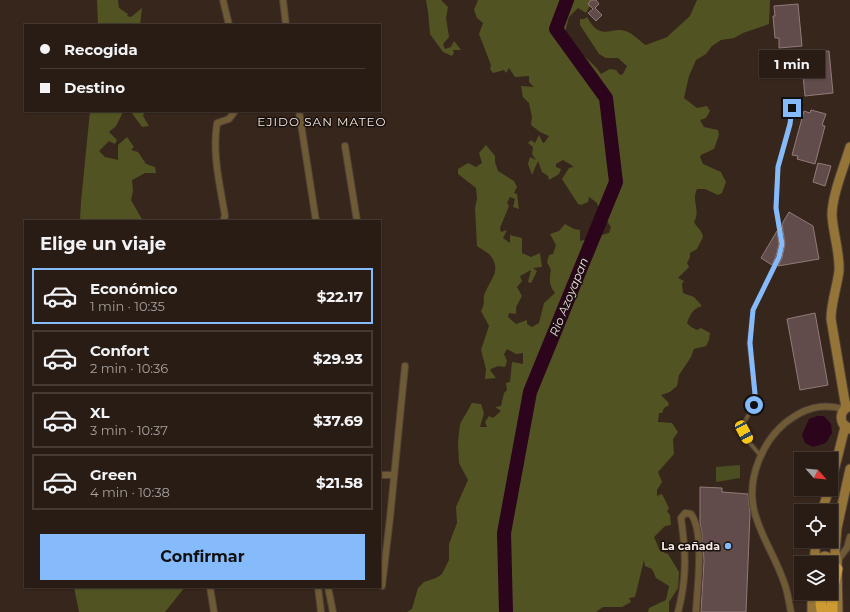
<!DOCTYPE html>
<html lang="es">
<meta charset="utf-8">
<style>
body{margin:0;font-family:Montserrat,sans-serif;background:#352922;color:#f1f3f6;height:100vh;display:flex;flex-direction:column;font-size:15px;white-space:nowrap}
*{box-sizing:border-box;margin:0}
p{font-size:13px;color:#a5a1a0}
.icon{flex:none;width:22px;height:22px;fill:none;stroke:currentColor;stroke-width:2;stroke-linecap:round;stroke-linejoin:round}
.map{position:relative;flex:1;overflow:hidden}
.panel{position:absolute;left:24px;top:220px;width:357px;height:368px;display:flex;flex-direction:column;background:#291c15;border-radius:0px;box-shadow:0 1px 3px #0004,0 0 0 1px #453a34}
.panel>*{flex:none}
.guide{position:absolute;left:24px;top:24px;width:357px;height:88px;border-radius:0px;box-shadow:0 1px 3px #0004,0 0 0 1px #453a34;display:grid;align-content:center;height:88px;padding:0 16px;background:#291c15}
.needle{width:26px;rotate:117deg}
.buttons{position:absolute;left:794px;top:452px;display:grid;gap:8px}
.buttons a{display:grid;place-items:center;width:44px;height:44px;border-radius:0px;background:#291c15;box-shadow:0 1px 3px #0004,0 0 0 1px #453a34;font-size:20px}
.end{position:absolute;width:18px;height:18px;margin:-9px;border:5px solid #85bbfb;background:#111;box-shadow:0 0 0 2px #111}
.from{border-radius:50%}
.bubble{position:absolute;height:28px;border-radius:0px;background:#291c15;box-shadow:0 1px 3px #0004,0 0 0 1px #453a34;font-size:13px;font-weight:700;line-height:28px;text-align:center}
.car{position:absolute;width:12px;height:24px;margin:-12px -6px;border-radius:5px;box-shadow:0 0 3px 1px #0007;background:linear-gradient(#f5c518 24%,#345 0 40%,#f5c518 0 76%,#345 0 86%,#f5c518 0)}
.guide b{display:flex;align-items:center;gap:14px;height:38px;font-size:15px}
.guide b+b{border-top:1px solid #453a34}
.guide i{width:10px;height:10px;background:#f1f3f6}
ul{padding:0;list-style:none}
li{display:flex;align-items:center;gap:12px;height:56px;margin:0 8px 6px;padding:0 8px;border:2px solid #453a34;border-radius:0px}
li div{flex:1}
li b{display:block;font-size:15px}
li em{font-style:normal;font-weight:700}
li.on{border-color:#85bbfb}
li>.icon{width:36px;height:36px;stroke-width:1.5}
h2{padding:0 16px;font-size:18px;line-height:48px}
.action{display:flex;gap:8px;margin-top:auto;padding:8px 16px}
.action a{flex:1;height:46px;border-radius:0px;background:#85bbfb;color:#111;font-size:16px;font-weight:700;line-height:46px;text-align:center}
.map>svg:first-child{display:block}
.green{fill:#4b4e20}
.forest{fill:#515422}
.water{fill:#2c051d}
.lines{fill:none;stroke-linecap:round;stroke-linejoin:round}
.river{stroke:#2c051d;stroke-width:14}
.building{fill:#614b4b;stroke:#937a7a}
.lane-casing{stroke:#524138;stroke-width:5}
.street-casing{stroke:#524138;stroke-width:8}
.secondary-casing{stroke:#524138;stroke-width:11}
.highway-casing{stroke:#524138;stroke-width:13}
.lane{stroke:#6f5a36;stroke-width:3}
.street{stroke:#6f5a36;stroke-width:6}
.secondary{stroke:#957437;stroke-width:9}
.highway{stroke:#ce9a32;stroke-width:11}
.route{stroke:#85bbfb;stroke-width:5}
.poi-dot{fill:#85bbfb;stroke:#18110d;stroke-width:1.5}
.labels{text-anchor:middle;stroke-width:3;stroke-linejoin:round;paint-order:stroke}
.poi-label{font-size:11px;font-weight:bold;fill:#f5eae3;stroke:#18110d;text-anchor:end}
.neighbourhood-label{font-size:12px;letter-spacing:1px;fill:#f5eae3;stroke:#18110d}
.water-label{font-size:12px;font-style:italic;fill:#f7d7e7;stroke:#18110d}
</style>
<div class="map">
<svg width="850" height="612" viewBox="0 0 850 612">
<rect width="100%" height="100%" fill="#37261c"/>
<path class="green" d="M740 465V478L716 482V467Z"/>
<g class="forest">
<path d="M97 0H118L119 8 128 14 127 16 131 17 142 8 140 25H98Z"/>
<path d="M426 0H441L448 7 446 18 449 37 443 44 445 49 451 47 454 41 461 50H453L454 53 452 56 443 52 430 34 428 11Z"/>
<path d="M478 0H591V4L586 13 578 8 569 17 564 36 570 40 560 41 570 50 575 46C583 57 594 63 601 74L610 69 616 70 620 75 623 74 627 66 618 58H606L599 54 580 25V19H584L587 17C602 44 611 24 628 32 635 35 640 42 646 45L667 37 690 16 697 0H770L769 24 743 33 734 38 721 40 712 46 706 54 696 60 689 76 684 98 697 108 707 106 710 111 706 118 700 120 704 127 718 130 719 135 714 149 701 155 700 157 703 164 721 172 726 182 722 193 718 195 705 189H697C691 201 701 211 694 222 697 228 702 230 703 237L697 249 690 253V257L687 263 689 267 678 278 684 281 682 284 683 293 694 297 702 306C693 308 690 315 687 323L691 327 697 330 701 328 710 333 709 340 706 346 694 349 691 357 679 375 677 386 670 392 661 395 668 402 669 405 664 408 662 413H659L658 422 672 423 678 432 673 439 674 454 658 472 662 482 657 490V496L662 494 669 508 667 511 670 515 671 525 665 526 654 537 660 551 668 554 679 572 678 588 669 602V612H648L649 608 666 600 669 586 656 578 652 569 645 566 644 560 635 597 629 598 631 602 622 607H603L596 612H407L412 609 418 588 424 582 436 578 442 574 449 560V544L457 523 456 507 468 480 459 463 458 442 460 424 472 403 481 404 484 413 480 427H487L485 422 489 416 493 418 501 411 495 407 501 406 504 393 507 390 506 383 510 382 512 362 523 364V353L516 354 507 349 504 354 507 361 505 367 498 366 491 369 490 370 496 378 485 379 486 369 481 350 489 326 481 311C486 302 482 300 485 293 491 278 502 270 490 255 488 253 480 248 477 246L475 208 477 199 476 188 458 174V169L468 163 476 167 482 163 479 153 486 145 495 156V162L498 171 514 181 517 187 514 193 517 194 519 209 513 207 515 199 510 197 507 203 509 206 500 228 501 232 507 230 503 238 510 243V235L522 238V253L531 257 540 253 542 267 533 268 537 271 531 283 528 282 531 270 520 276 522 281 517 287 522 296 516 307V314L509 313 508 317 516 324 527 320V324L532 327 539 323 544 303 555 293C549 285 549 279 551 270L547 262 549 255 553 254 556 245 550 234 559 231 565 224 574 229 580 230V241L584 240 592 242 598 236 609 233 611 227 605 218H597L596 214 600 209 596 202 589 197 588 202 581 205 578 204 562 179 569 168 573 167V166L563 160 556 164V167L561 169 559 174 549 180 548 176 542 172 538 161 532 175 528 164 530 157 536 160 532 154 533 147 528 143 531 140 535 143 539 135 543 143 545 142 549 136 540 132 531 125 532 117 529 103 523 97 521 86 534 87 529 82V76L515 77 509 68 506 73 504 70 493 73 490 69 491 65 479 34 483 23 477 18 474 10Z"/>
<path d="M90 111H145L143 116 149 126 142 127 131 112H123L116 126 109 132 117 140 115 144 109 141 99 151 105 157 118 160V145L127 137 134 147 131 150 138 152 146 164 155 167 156 173H145L132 180 133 191 131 200 143 221H80L81 202Z"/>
<path d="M74 587H185L165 612H79Z"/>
</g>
<path class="water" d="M817 416H824L831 424 832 433 826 443 813 447 805 443 802 435 809 419Z"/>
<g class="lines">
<path class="river" d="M506 612 504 533 530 392 616 182 606 98 556 29 567 0"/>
</g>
<g class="building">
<path d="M591 0H596L599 4 595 8 602 15 596 21 588 13 593 9 588 4Z"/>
<path d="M798 4 802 46 779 48V38H775L773 16H775L774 6Z"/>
<path d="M829 51 833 93 805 96 802 66H805L804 53Z"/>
<path d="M811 110 826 114 822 125 825 126 815 164 797 159 798 156 792 155 804 111 810 113Z"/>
<path d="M818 163 831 166 825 186 813 182Z"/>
<path d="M789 212 813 226 819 259 778 266 782 258 785 244 782 224Z"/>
<path d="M777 231 779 244 776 256 772 265 761 258Z"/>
<path d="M815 313 828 385 800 390 787 319Z"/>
<path d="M700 487 722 488V492L748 494 750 514 746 612H701L704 561 702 534 700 523Z"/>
</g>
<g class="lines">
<g class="lane-casing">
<path id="lane" d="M761 456 748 441 744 432 745 421 754 405 755 394 749 343 753 310 779 257 782 244 776 208 778 167 790 124 792 108"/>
</g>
<g class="street-casing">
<g id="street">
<path d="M223 0 229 25"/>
<path d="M283 0 286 25"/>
<path d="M299 111 316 221"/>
<path d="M345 146 357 221"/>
<path d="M223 221 225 216C220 185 212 155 217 123L229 119 235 111"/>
<path d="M380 475H393"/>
<path d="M837 561 847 548 850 537"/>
<path d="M382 586 390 518 405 366"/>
<path d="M210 587 214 612"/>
<path d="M318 587 321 612"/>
<path d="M328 587 333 612"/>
<path d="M678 612C687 578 686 552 681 518L685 513 691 514C705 533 697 588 696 612"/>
<path d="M791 612C789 603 788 594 785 585 770 539 738 512 759 460 765 445 773 433 785 423 804 408 821 403 844 409"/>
</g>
</g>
<g class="secondary-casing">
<g id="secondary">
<path d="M850 406C842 409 839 416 843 424L850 429"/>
<path d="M846 408 831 319C831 303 837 287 839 271 840 252 833 234 832 215 832 195 844 167 850 147"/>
<path d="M831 483 845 427"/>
<path d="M822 511 829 489"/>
<path d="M814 560 825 556 837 561"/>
<path d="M814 563 816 541"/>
<path d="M812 612V593"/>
<path d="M838 612 837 561 835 552 837 528 850 469"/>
</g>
</g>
<g class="highway-casing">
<g id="highway">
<path d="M820 593 822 612"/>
<path d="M832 612V591L837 569"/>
</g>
</g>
<use href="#lane" class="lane"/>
<use href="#street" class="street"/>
<use href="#secondary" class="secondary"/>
<use href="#highway" class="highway"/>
</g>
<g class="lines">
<path class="route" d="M754 405 755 394 750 343 753 310 779 257 782 244 776 208 778 167 790 124 792 108"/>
</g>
<circle class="poi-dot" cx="728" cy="546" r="4"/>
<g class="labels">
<g class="poi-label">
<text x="720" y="550">La cañada</text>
</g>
<g class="neighbourhood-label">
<text x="322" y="126">EJIDO SAN MATEO</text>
</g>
<g class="water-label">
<text transform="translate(569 297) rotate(-68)" y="4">Rio Azoyapan</text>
</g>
</g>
</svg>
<div class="buttons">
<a><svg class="needle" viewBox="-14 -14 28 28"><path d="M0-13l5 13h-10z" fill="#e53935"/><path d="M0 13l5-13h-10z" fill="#a5a1a0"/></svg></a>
<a><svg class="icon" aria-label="locate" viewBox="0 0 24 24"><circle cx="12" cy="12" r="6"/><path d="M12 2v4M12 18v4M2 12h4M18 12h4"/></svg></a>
<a><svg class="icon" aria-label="layers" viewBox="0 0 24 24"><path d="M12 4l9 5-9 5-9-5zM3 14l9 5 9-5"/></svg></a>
</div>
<i class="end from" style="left:754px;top:405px"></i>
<i class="end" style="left:792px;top:108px"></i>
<div class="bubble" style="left:759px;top:50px;width:66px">1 min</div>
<i class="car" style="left:744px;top:432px;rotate:152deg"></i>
<div class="guide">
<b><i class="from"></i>Recogida</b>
<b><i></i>Destino</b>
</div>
<section class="panel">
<h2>Elige un viaje</h2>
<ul>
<li class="on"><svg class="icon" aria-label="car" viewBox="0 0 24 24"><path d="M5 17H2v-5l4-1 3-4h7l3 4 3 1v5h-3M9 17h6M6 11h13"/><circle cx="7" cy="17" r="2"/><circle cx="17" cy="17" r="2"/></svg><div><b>Económico</b><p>1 min · 10:35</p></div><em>$22.17</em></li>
<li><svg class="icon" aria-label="car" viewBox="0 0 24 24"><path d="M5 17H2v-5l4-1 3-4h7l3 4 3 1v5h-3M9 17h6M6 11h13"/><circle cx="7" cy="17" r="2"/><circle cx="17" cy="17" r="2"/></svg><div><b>Confort</b><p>2 min · 10:36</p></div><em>$29.93</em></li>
<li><svg class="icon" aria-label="car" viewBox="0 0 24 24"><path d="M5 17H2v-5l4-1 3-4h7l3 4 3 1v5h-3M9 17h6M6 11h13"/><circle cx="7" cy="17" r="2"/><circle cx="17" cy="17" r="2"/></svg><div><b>XL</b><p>3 min · 10:37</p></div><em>$37.69</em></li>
<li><svg class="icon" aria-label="car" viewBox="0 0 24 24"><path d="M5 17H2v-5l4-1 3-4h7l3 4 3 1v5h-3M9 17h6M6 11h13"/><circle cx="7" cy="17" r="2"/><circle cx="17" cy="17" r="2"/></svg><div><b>Green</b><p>4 min · 10:38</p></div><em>$21.58</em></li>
</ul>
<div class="action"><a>Confirmar</a></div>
</section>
</div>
